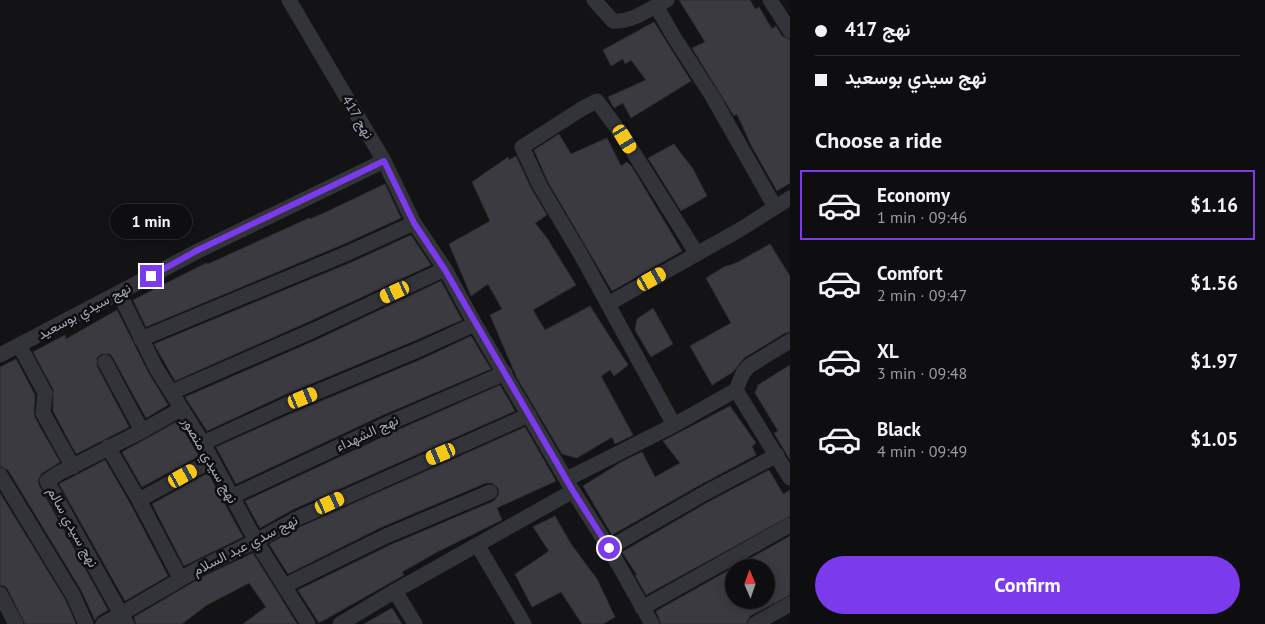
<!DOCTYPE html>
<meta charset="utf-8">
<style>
body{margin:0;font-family:"PT Sans",Vazirmatn,sans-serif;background:#1c1c1e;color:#f1f3f6;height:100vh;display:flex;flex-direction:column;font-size:19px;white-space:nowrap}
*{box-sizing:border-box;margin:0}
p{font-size:16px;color:#9b9c9f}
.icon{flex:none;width:28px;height:28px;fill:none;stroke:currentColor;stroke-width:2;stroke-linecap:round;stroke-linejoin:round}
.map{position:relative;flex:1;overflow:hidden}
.side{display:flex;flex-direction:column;background:#0e0e10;width:475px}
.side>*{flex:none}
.guide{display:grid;align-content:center;height:110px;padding:0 25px;background:#0e0e10}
.needle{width:32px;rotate:358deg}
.fabs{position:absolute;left:725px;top:559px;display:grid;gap:10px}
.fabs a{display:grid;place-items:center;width:50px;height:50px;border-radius:50%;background:#0e0e10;box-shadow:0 2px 12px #0003,0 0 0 1px #2e2e30;font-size:25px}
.end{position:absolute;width:22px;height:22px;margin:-11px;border:6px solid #7c3aed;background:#fff;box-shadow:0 0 0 2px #fff}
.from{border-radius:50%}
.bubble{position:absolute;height:35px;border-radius:18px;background:#0e0e10;box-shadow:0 2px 12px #0003,0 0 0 1px #2e2e30;font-size:16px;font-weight:700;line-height:35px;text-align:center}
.car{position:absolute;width:15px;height:30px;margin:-15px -8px;border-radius:6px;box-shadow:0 0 4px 1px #0007;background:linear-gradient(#f5c518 24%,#345 0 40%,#f5c518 0 76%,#345 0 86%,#f5c518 0)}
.guide b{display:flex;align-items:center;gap:18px;height:48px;font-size:19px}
.guide b+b{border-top:1px solid #2e2e30}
.guide i{width:12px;height:12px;background:#f1f3f6}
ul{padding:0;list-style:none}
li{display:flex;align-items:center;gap:15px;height:70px;margin:0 10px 8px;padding:0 15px;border:2px solid transparent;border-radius:0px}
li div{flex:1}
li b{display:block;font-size:19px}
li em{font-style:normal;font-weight:700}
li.active{border-color:#7c3aed}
li>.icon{width:45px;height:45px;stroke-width:1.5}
h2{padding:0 25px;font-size:22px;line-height:60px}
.cta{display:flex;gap:10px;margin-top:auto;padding:10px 25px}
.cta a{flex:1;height:58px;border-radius:30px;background:#7c3aed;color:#fff;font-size:20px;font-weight:700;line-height:58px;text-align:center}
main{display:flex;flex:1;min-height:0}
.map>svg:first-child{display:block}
.building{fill:#3a3a40;stroke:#2d2d31;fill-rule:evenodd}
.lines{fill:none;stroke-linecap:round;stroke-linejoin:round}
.minor{stroke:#33343a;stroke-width:15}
.route{stroke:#7c3aed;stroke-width:6}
.labels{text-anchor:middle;stroke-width:5;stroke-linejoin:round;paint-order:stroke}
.street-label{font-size:14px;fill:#a3a6b7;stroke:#0e0e10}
</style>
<main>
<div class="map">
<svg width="790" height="624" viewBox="0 0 790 624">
<rect width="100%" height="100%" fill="#131315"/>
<g class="building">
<path d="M679 0H750L755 9 759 7 772 29 776 26 782 36 790 40V183L777 191 752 147 737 114 734 116 692 48 705 42Z"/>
<path d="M654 22 691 81 631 118 623 103 614 108 608 97 646 80 631 60 625 64 623 59 611 66 603 50Z"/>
<path d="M559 134 571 154 607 138 621 166 627 162 632 167 682 251 612 291 548 182 534 150Z"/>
<path d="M674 144 693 169 707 196 681 211 648 158Z"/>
<path d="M516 156 532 190 547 215 535 223 547 238 576 285 533 310 545 330 590 306 628 365 614 376 610 370 601 376 633 435 615 444 612 437 577 458 562 454 517 378 490 315 502 309 488 284 471 296 449 244 490 221 472 182 508 157 509 160Z"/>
<path d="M385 184 401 218 344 244 146 327 133 300 206 263 208 264 309 218 310 219 326 212Z"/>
<path d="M411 235 431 265 308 322 175 381 154 344 352 262Z"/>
<path d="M770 244 790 276V332L785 333 744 358 733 372 712 385 690 346 731 323 706 278 724 267 736 263Z"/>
<path d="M441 281 462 320 414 341 282 396 207 431 185 397 316 340Z"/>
<path d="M653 308 673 344 651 357 635 330 637 319Z"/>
<path d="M117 310 148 372 168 405 146 418 113 358 110 354H101L97 358V366L129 427 76 454 53 411V389L33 352 65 335 66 339Z"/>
<path d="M471 336 491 369 383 415 236 484 216 447 290 414 422 359Z"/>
<path d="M16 359 35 395 34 412 35 418 60 462 41 474 38 481 39 485 108 610 98 616 95 620 81 590 8 470 0 466V367Z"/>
<path d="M790 365V460L774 433 778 431 755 393 758 385Z"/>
<path d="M500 385 515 411 292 510 260 528 245 501 391 433Z"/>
<path d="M730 406 756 443 752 446 756 455 700 485 612 535 583 486 623 461 642 452 655 477 680 463 663 441Z"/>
<path d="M178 421 199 456 142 487 122 452Z"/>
<path d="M525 427 556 481 497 508 502 520 439 551 402 572 404 575 319 623 298 590 390 545 494 501 499 494 498 488 492 483H486L382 527 288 574 269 544 300 527Z"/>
<path d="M105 460 131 505 168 576 125 601 59 484Z"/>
<path d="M769 470 783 494 790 490V516L646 595 635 575H637L622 552 710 501Z"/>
<path d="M208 473 243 537 184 566 152 504Z"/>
<path d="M0 493 65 599 76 624H25L8 590 5 586 0 585Z"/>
<path d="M555 516 571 544 597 579 615 617 603 624H582L561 592 532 607 515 574 549 551 533 527Z"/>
<path d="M790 536V595L750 616 746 624H661L656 611ZM734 568H766V600H734Z"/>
<path d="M253 553 297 624H243L266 607 249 583 207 605 182 624H136L134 617 202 577Z"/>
<path d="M392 608 402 624H364Z"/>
</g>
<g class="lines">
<g class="minor">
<path d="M289 0 384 161 414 223 445 269 475 324 573 491 609 548 652 624"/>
<path d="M594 0 613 21C631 23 651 8 667 0"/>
<path d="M770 0 790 31"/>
<path d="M656 6 674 37 712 96 775 207"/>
<path d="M119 293 156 368 203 443 256 541 308 624"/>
<path d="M608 304 741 229 790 198"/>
<path d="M141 339 348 253 414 223"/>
<path d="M19 345 45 393 43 413 73 467"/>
<path d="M0 355 198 251 384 161"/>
<path d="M105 362 142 431"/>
<path d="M736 390 790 478"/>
<path d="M172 392 312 331 445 269"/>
<path d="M181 409 142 431 59 473 47 481 121 614 198 569 256 541 296 519 529 415"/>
<path d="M674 425 581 255 540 186 522 147 583 108 597 101 625 139 697 254"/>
<path d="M203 443 286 405 418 350 475 324"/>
<path d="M108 447 139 500 180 578"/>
<path d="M0 475 73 595 86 624"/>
<path d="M567 479 674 425 736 390 743 373 749 366 790 341"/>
<path d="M231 497 387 424 505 373"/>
<path d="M139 500 212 460"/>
<path d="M478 546 524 624"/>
<path d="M609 548 705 493 777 455"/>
<path d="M284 586 386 536 490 492"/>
<path d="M395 591 415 624"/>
<path d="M0 594 16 624"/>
<path d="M642 608 790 525"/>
<path d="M103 624 121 614 127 624"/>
<path d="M340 624 395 591 573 491"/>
<path d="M755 624 790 604"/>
</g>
</g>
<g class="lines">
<path class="route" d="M151 276 198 250 384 161 414 223 445 270 573 491 609 548"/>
</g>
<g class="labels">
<g class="street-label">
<text transform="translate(358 117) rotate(59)" y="5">نهج 417</text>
<text transform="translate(84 311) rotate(-28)" y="5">نهج سيدي بوسعيد</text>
<text transform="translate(367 433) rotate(-25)" y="5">نهج الشهداء</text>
<text transform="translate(210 460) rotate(60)" y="5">نهج سيدي منصور</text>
<text transform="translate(73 527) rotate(61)" y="5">نهج سيدي سالم</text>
<text transform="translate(245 545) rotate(-27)" y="5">نهج سدي عبد السلام</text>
</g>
</g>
</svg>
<div class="fabs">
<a><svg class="needle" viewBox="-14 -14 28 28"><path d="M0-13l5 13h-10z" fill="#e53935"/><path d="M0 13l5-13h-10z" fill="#9b9c9f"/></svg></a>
</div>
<i class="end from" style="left:609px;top:548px"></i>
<i class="end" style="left:151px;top:276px"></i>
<div class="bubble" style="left:110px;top:204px;width:82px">1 min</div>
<i class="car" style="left:625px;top:139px;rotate:149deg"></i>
<i class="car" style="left:652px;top:279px;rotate:61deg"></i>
<i class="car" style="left:395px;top:292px;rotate:245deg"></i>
<i class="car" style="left:303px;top:398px;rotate:68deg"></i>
<i class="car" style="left:441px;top:454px;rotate:247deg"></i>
<i class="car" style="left:183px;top:476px;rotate:61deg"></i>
<i class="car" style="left:330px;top:503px;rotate:65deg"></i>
</div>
<section class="side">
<div class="guide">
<b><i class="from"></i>نهج 417</b>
<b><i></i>نهج سيدي بوسعيد</b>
</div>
<h2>Choose a ride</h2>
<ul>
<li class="active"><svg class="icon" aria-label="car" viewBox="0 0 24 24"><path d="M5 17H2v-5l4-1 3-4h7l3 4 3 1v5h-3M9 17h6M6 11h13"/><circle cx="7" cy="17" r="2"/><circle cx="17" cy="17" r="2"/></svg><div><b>Economy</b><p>1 min · 09:46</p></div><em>$1.16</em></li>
<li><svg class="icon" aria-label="car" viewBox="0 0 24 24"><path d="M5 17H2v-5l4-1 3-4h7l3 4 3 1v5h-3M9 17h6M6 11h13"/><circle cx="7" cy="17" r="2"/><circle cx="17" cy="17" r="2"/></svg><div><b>Comfort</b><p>2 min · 09:47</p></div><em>$1.56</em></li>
<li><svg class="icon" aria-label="car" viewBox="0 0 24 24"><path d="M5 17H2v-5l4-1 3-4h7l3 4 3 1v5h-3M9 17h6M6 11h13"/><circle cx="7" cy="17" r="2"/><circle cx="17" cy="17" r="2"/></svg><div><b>XL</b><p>3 min · 09:48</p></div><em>$1.97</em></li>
<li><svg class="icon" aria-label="car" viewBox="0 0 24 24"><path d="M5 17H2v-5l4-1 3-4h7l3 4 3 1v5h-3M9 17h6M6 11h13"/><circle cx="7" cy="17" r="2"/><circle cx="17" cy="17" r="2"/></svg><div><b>Black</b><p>4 min · 09:49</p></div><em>$1.05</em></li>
</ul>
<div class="cta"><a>Confirm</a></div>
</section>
</main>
